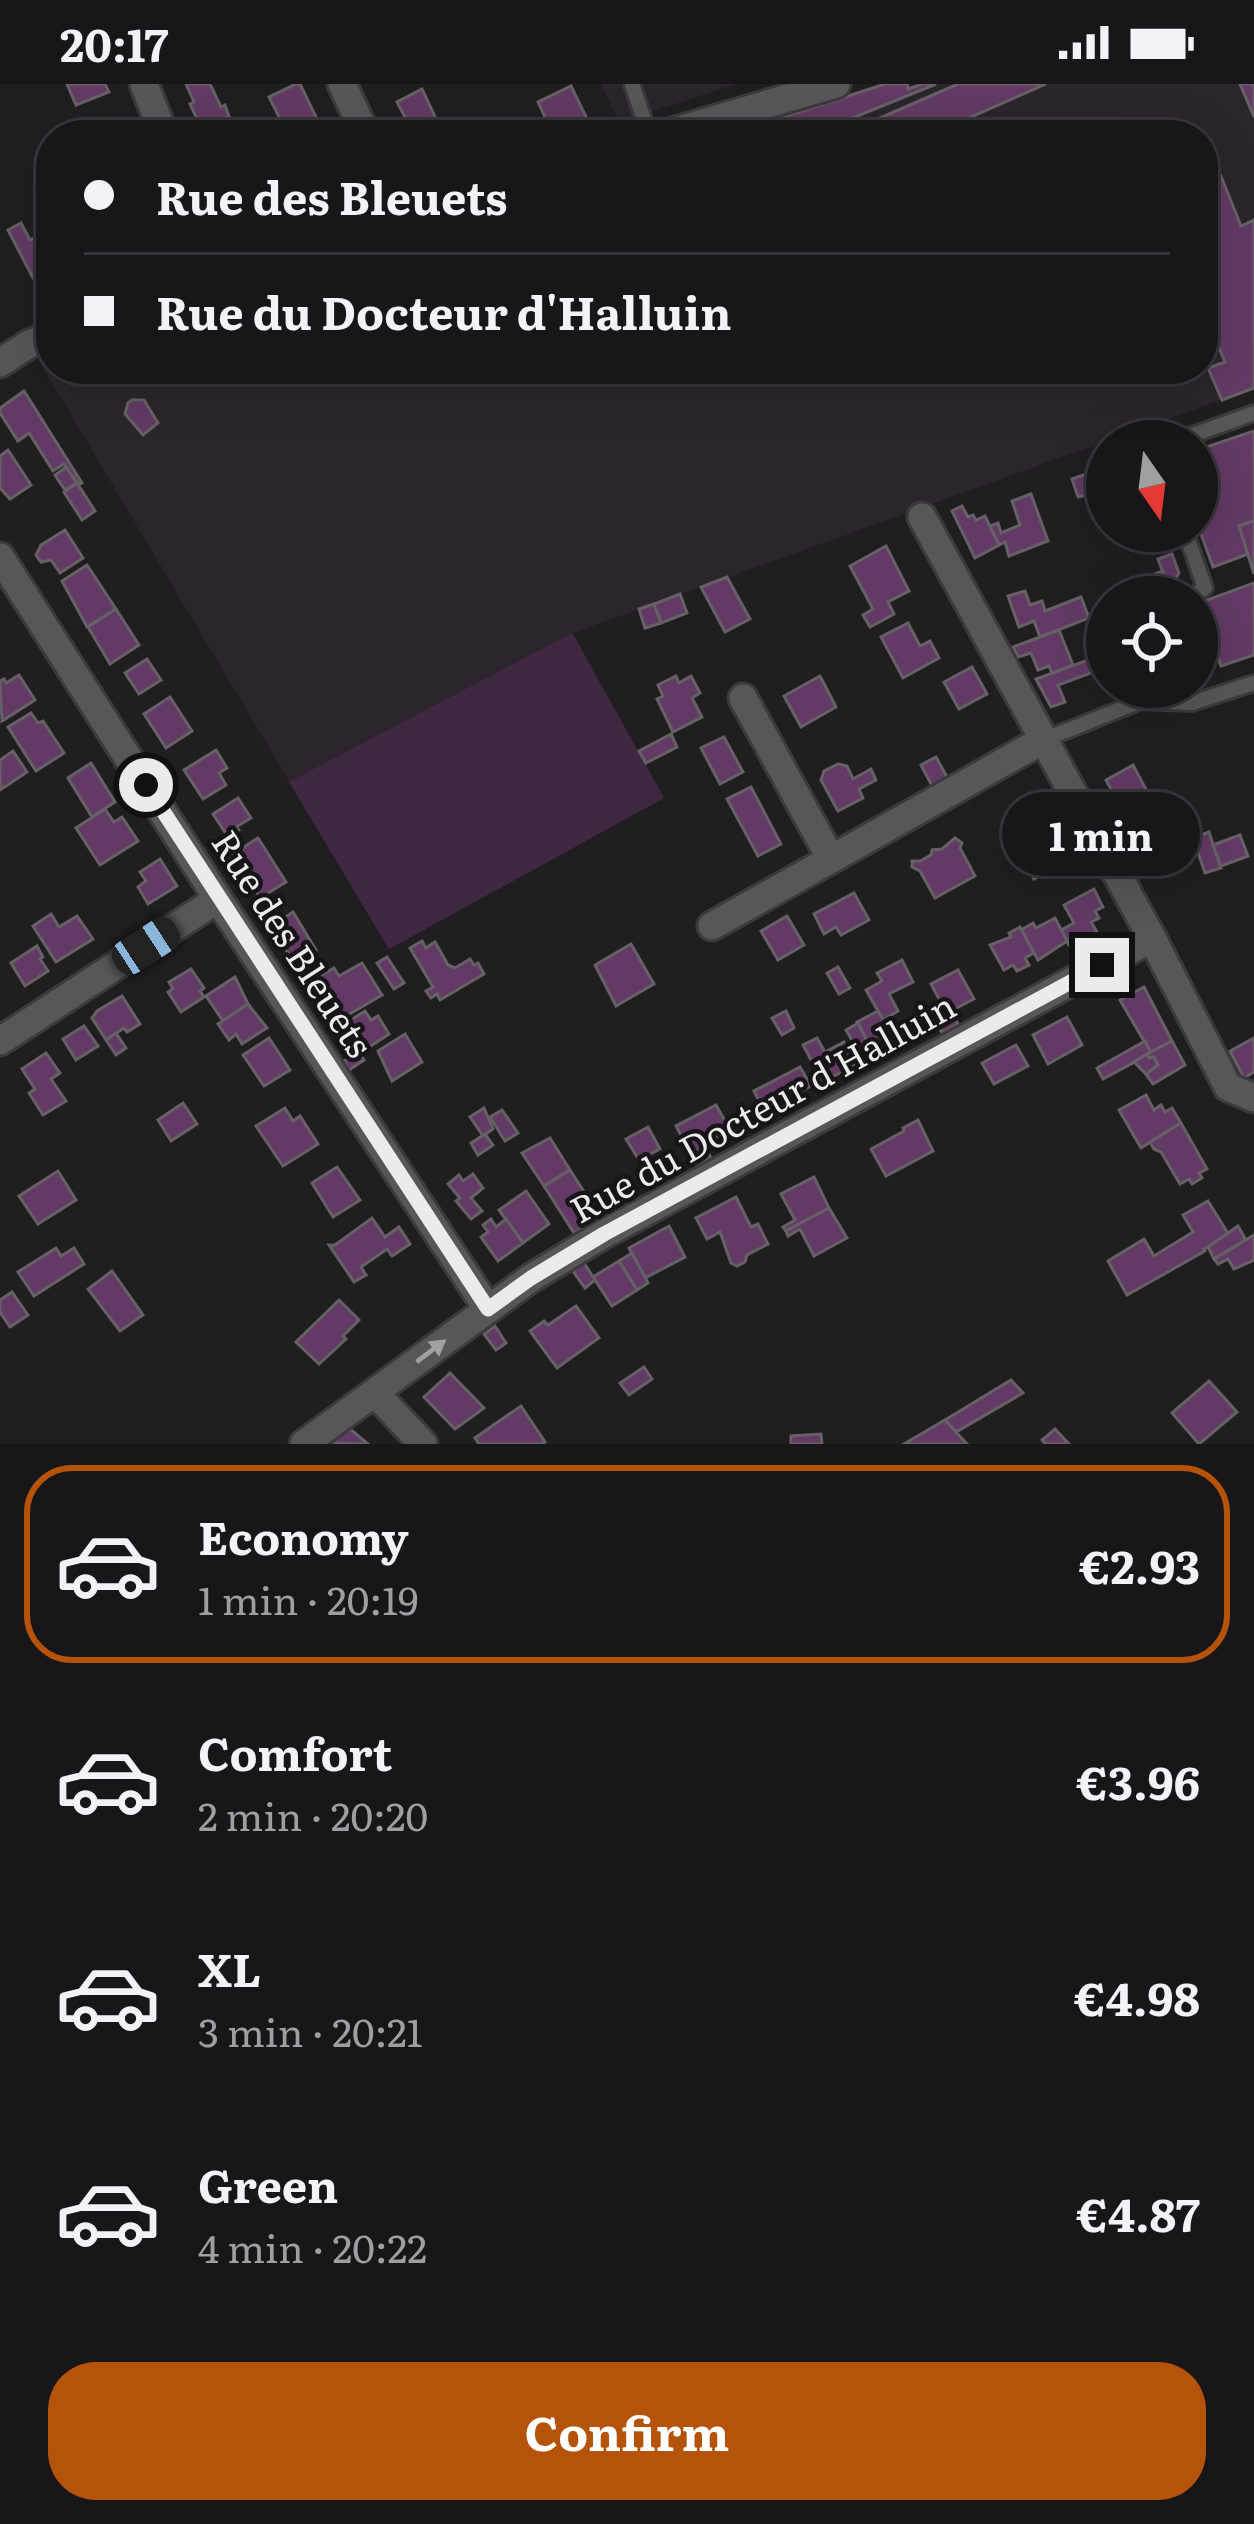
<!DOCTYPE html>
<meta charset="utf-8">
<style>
body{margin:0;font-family:Literata,serif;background:#262327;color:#f1f3f6;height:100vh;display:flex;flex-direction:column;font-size:45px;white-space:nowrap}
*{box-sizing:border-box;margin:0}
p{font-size:39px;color:#9f9fa2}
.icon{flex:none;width:66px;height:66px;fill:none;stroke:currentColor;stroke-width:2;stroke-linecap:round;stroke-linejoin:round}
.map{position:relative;height:1360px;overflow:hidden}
.details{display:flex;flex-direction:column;background:#19161a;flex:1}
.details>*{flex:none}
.top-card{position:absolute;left:36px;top:36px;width:1182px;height:264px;border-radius:48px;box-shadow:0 12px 48px #0002,0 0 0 3px #373539;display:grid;align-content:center;height:264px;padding:0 48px;background:#19161a}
.needle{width:78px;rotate:166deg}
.controls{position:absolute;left:1086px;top:336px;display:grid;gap:24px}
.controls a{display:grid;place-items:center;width:132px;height:132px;border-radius:50%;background:#19161a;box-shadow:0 12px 48px #0002,0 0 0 3px #373539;font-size:60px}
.end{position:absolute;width:54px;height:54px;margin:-27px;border:15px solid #eceaec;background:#111;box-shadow:0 0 0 6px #111}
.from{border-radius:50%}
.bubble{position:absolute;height:84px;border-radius:42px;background:#19161a;box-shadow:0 12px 48px #0002,0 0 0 3px #373539;font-size:39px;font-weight:700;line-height:84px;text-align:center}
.car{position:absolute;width:36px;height:72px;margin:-36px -18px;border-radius:15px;box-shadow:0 0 9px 3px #0007;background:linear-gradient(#222 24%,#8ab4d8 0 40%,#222 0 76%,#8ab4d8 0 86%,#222 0)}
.top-card b{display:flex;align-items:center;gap:42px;height:114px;font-size:45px}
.top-card b+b{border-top:3px solid #373539}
.top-card i{width:30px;height:30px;background:#f1f3f6}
ul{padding:21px 0 0;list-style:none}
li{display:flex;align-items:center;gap:36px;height:198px;margin:0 24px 18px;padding:0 24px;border:6px solid transparent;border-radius:48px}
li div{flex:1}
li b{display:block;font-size:45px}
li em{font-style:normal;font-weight:700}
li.current{border-color:#b45309}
li>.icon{width:108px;height:108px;stroke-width:1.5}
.button{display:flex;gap:24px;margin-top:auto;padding:24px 48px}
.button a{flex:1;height:138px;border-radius:48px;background:#b45309;color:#fff;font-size:48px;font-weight:700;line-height:138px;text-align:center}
.status{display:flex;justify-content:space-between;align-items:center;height:84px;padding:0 60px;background:#19161a;direction:ltr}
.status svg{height:33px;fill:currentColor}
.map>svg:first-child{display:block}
.built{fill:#2d252d}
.green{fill:#402842}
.building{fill:#623a65;stroke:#656165;stroke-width:3}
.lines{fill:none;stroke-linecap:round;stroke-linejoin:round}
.service-casing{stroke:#3c3a3c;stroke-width:20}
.minor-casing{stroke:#3c3a3c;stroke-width:33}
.service{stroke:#595659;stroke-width:14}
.minor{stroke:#595659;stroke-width:27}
.oneway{fill:#a2a0a2}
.route{stroke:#eceaec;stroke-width:15}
.labels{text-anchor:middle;stroke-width:9;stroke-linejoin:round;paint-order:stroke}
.street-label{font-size:36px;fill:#eceaec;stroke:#181518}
</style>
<div class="status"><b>20:17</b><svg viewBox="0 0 49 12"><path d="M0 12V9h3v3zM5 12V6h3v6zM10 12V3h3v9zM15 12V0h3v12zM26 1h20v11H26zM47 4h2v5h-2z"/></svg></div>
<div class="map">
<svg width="1254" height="1360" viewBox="0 0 1254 1360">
<rect width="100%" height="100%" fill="#211e22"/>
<g class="built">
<path d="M601 0H732L733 1 619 38Z"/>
<path d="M890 0H1254V304L573 549 664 714 389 865 43 284 51 281V285H1203V51H730Z"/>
</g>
<path class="green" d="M572 549 664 714 389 865 289 698Z"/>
<g class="building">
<path d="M67 0H105L109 8 76 21Z"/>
<path d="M186 0H210L221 23 225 21 229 32 202 46 190 20 194 18Z"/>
<path d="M296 0H300L319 39 295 51H288L269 13Z"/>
<path d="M885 0H907L908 5 923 0H936L811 51H741L740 47Z"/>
<path d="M958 0H1046L930 51 843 50Z"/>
<path d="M1240 0H1254V33Z"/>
<path d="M571 2 589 39 559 51 556 43 551 46 538 18Z"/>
<path d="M422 5 438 39 414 51 397 18Z"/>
<path d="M475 37 481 51H438V50Z"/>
<path d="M1221 92 1241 142 1254 136V304L1222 316 1208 284 1225 278 1203 226V100Z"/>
<path d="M45 100 51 111V134L36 104Z"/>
<path d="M21 139 30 156 47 147 51 155V185L33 194 8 146Z"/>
<path d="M958 285H1004L965 301Z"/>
<path d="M24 307 82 399 78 401 64 380 53 387 29 349 18 357 0 329V324Z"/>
<path d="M132 316H144L158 339 143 351 125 330 128 319Z"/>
<path d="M1254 347V437L1239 442 1248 470 1213 483 1197 439V366Z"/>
<path d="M8 366 31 401 10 415 0 404V372Z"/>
<path d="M66 383 77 399 65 406 55 391Z"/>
<path d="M1106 383 1107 446 1104 448 1101 439 1097 440 1086 411 1078 413 1072 395Z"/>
<path d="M77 399 95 427 82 436 64 408Z"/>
<path d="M1031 410 1048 457 1009 472 1005 458 999 461 990 442 998 439 1001 449 1020 441 1012 417Z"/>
<path d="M962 422 968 433 973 431 976 436 985 432 999 461 975 474 952 427Z"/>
<path d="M1254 437V490L1239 442Z"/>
<path d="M65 446 83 474 60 489 51 476 41 478 36 471 41 461Z"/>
<path d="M886 462 909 507 888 518 894 530 870 543 863 531 873 525 850 482Z"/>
<path d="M1172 470 1179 489 1169 506 1158 475Z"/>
<path d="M87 481 116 525 87 543 62 497Z"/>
<path d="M1163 487 1169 506 1150 513H1134L1129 499Z"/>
<path d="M727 493 750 535 725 548 701 503Z"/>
<path d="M1254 499V571L1221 582 1199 519Z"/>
<path d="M1025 507 1030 521 1042 517 1045 527 1081 513 1089 534 1040 553 1034 537 1019 543 1008 512Z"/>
<path d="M680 510 687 529 661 539 654 520Z"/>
<path d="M654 520 661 539 645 544 639 525Z"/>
<path d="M116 525 139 561 110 580 88 543Z"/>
<path d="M908 539 920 562 930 557 939 574 903 594 881 553Z"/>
<path d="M1059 546 1073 581 1052 589 1049 582 1038 586 1031 569 1018 573 1013 563Z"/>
<path d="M1107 569V583L1058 601 1065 618 1051 623 1036 595Z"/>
<path d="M147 575 161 596 139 610 125 589Z"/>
<path d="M972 583 987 610 959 625 944 598Z"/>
<path d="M19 591 35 616 2 637 0 597 4 595 6 599Z"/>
<path d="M676 592 679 599 691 592 700 609 692 614 702 633 673 648 657 615 663 612 658 601Z"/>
<path d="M820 592 836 623 801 643 784 612Z"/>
<path d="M170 613 192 647 166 664 144 630Z"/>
<path d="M31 629 38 639 43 637 64 669 36 687 8 643Z"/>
<path d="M671 650 677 663 646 679 639 667Z"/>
<path d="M724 653 743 688 720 700 701 664Z"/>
<path d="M216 666 227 684 219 689 226 701 203 715 184 686Z"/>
<path d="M13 667 27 688 0 706V676Z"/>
<path d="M936 673 948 695 933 704 921 681Z"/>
<path d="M91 679 115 718 92 733 68 694Z"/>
<path d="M838 680 847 682 853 695 871 685 876 696 859 705 863 714 838 727 821 696 824 687Z"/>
<path d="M1133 681 1157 726 1130 740 1106 696Z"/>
<path d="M751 703 781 760 758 772 727 715Z"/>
<path d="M238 714 251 734 236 743 239 746 228 753 213 730Z"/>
<path d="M105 725 114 738 122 733 138 757 100 781 76 744Z"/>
<path d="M1209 748 1221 784 1205 789 1193 754Z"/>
<path d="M1240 751 1248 772 1221 782 1213 761Z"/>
<path d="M258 754 286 798 260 814 233 770Z"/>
<path d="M955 754 962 759 960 764 975 792 935 814 920 787 912 783V777H920L931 771 932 766 942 765Z"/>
<path d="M1034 762 1048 788 1034 795 1020 768Z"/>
<path d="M160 775 177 802 148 820 138 803 146 797 140 788Z"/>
<path d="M1094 805 1103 823 1095 827 1099 834 1091 838 1097 848 1069 861 1061 846 1074 839 1064 821Z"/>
<path d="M854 809 869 836 841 851 836 843 824 850 814 830Z"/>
<path d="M293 828 316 866 294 879 272 842Z"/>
<path d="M51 830 59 843 77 832 93 855 56 878 33 842Z"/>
<path d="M787 832 804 861 778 876 761 847Z"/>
<path d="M1055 834 1067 857 1038 876 1021 846 1033 839 1036 844Z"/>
<path d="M1020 843 1034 869 1025 874 1029 881 1017 887 1013 881 1004 886 990 861 1011 853 1009 849Z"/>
<path d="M422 857 426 864 435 858 448 881 455 884 470 875 474 881 478 879 484 890 440 916 437 910 431 914 426 907 433 903 410 864Z"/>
<path d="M631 860 654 900 616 922 595 881Z"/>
<path d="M37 862 43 873 40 875 48 887 25 902 11 879Z"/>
<path d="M387 873 404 899 394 905 377 879Z"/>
<path d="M902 876 913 898 889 910 898 927 883 936 866 906 882 897 877 889Z"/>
<path d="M362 879 382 911 341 935 313 896 334 884 339 892Z"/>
<path d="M838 883 850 904 839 910 827 889Z"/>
<path d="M191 885 204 904 200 907 204 913 181 928 168 908 173 905 169 898Z"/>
<path d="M958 886 974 915 951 927 958 940 942 949 935 937 947 930 931 900Z"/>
<path d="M235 893 248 920 223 937 206 912Z"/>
<path d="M1144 903 1172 957 1151 969 1120 916Z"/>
<path d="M122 912 140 940 127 948 124 944 106 956 92 934 97 927Z"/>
<path d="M248 920 267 944 242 960 236 950 229 956 218 940Z"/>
<path d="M365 927 371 936 378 932 389 950 360 969 364 976 349 986 344 977 356 969 340 943Z"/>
<path d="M786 927 794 944 782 951 772 934Z"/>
<path d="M878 927 892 952 871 963 857 938Z"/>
<path d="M1067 933 1082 961 1048 980 1033 951Z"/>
<path d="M858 939 869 961 858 967 846 946Z"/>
<path d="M84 942 98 962 76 976 63 955Z"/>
<path d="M116 949 126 964 116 971 106 956Z"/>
<path d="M405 950 422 978 392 997 378 967Z"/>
<path d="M269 954 290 986 264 1002 243 971Z"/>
<path d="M817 954 825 968 844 958 856 981 834 992 836 996 825 1002 803 961Z"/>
<path d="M1254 954V988L1244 994 1230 967Z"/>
<path d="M1145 957 1151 969 1103 995 1097 984Z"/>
<path d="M1172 957 1185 981 1153 1000 1146 990 1158 981 1154 973 1149 974 1147 970Z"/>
<path d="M1016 961 1028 982 994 1000 982 979Z"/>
<path d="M46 969 60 989 51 995 66 1017 43 1031 29 1009 35 1005 22 985Z"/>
<path d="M1147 970 1149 974 1154 973 1158 981 1146 990 1134 978Z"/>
<path d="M800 983 811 1002 764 1027 754 1007Z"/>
<path d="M1146 1011 1154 1026 1161 1021 1165 1028 1172 1024 1181 1039 1141 1064 1119 1026Z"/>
<path d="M183 1019 197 1040 171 1057 158 1036Z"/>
<path d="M716 1021 730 1046 703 1060 711 1074 697 1082 676 1042Z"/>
<path d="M285 1024 293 1037 300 1032 318 1060 283 1082 256 1042Z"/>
<path d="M484 1024 493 1045 483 1052 470 1033Z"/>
<path d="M502 1026 518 1049 505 1057 490 1033Z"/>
<path d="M918 1036 933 1067 886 1092 871 1065 904 1047 903 1044Z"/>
<path d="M1181 1039 1207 1085 1199 1089 1202 1094 1192 1100 1189 1095 1180 1100 1161 1068 1154 1065 1150 1058Z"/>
<path d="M648 1043 660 1065 639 1076 626 1055Z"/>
<path d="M485 1050 493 1061 478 1071 471 1059Z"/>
<path d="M550 1054 570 1086 544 1102 522 1069Z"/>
<path d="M337 1083 360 1116 333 1133 312 1099Z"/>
<path d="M570 1086 601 1134 574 1149 544 1102Z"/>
<path d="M58 1087 76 1116 38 1140 19 1112Z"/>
<path d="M473 1090 483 1104 471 1114 482 1127 471 1135 456 1117 460 1114 448 1100 459 1091 463 1097Z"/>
<path d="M814 1093 829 1124 786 1147 783 1143 795 1136 781 1110Z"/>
<path d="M526 1107 549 1140 523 1159 499 1126Z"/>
<path d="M736 1113 751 1143 758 1140 768 1160 747 1171 745 1178 737 1182 731 1179 720 1148 707 1155 696 1134Z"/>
<path d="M1208 1117 1229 1151 1204 1165 1205 1167 1127 1211 1108 1177 1144 1155 1154 1172 1193 1148 1183 1131Z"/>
<path d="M829 1124 847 1154 814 1172 800 1145 788 1152 786 1147Z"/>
<path d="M372 1134 385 1153 399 1143 410 1160 392 1172 387 1165 361 1183 366 1191 354 1198 329 1161H335Z"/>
<path d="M491 1135 496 1143 506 1135 523 1159 498 1177 481 1153 488 1148 483 1141Z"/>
<path d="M669 1142 685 1173 645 1194 629 1164Z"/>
<path d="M1238 1142 1246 1156 1214 1175 1208 1163Z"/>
<path d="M1254 1151V1176L1234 1185 1228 1175 1218 1180 1214 1175Z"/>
<path d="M56 1164 61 1172 74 1164 84 1180 34 1212 18 1188Z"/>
<path d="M632 1169 648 1199 637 1206 619 1177Z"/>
<path d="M619 1177 637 1206 612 1222 593 1193Z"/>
<path d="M584 1179 595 1196 585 1204 573 1187Z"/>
<path d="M112 1187 143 1231 120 1247 88 1205Z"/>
<path d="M12 1208 28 1231 10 1243 0 1228V1216Z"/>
<path d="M339 1216 359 1236 343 1252 346 1255 319 1280 296 1258Z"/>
<path d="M576 1222 599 1254 557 1284 530 1247 544 1237 548 1241Z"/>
<path d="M495 1242 506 1259 496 1266 484 1250Z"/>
<path d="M644 1283 652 1295 629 1311 620 1299Z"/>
<path d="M450 1289 484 1324 455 1345 424 1313Z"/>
<path d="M1011 1296 1023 1309 956 1348 945 1336Z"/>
<path d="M1209 1297 1237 1328 1199 1360 1172 1329Z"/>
<path d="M521 1322 545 1358 541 1360H479L475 1354Z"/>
<path d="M945 1336 967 1360H904Z"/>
<path d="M350 1345 368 1360 330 1359Z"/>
<path d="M1055 1345 1069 1360H1045L1042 1356Z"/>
<path d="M821 1350 822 1360H791V1352Z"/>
</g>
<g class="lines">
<g class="service-casing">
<g id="service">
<path d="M632 0 649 51"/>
<path d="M1176 357 1254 329"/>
<path d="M1185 447 1205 504 1192 513"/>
<path d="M1141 617 1192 619 1254 599"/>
<path d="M1043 656 1141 617 1148 603"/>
</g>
</g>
<g class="minor-casing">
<g id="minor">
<path d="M144 0 164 51"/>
<path d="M342 0 366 51"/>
<path d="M662 51 836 0"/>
<path d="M0 279 29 260 51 252"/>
<path d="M922 433 1152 854 1228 1003 1254 1014"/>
<path d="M0 473 218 815 488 1225"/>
<path d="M743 614 831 775"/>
<path d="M712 842 1043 656"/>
<path d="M0 957 218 815"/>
<path d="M375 1309 423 1360"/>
<path d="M304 1360 531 1194 604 1150 1152 854"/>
</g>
</g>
<use href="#service" class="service"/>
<use href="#minor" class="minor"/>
</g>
<defs><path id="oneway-solid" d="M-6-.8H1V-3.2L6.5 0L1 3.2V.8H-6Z" transform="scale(3)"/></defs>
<use class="oneway" href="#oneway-solid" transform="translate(431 1267) rotate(-37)"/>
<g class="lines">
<path class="route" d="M146 701 488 1225 531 1194 604 1150 1102 881"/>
</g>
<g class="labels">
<g class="street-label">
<text transform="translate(292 860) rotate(57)" y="13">Rue des Bleuets</text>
<text transform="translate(763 1024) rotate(-29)" y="13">Rue du Docteur d'Halluin</text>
</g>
</g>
</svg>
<div class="controls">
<a><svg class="needle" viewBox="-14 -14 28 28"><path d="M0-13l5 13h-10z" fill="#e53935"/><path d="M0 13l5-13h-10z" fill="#9f9fa2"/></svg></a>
<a><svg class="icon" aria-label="locate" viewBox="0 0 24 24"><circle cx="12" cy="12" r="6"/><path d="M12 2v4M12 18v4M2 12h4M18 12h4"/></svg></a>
</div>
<i class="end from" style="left:146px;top:701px"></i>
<i class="end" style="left:1102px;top:881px"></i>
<div class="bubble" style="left:1002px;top:708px;width:198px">1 min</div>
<i class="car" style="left:146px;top:862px;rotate:57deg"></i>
<div class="top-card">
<b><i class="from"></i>Rue des Bleuets</b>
<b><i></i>Rue du Docteur d'Halluin</b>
</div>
</div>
<section class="details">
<ul>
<li class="current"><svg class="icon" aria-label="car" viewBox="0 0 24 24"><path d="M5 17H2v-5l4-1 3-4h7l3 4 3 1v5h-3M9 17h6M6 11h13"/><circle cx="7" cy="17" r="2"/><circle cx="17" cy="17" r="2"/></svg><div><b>Economy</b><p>1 min · 20:19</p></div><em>€2.93</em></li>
<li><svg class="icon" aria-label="car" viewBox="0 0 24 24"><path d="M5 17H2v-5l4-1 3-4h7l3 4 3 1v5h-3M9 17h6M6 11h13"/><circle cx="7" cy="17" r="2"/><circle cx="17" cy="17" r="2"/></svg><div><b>Comfort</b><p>2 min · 20:20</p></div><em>€3.96</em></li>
<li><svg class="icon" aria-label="car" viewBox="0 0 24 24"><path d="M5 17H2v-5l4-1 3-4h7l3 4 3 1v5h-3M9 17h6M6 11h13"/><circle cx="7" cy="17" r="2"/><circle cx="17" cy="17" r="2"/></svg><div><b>XL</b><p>3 min · 20:21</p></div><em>€4.98</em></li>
<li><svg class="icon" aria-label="car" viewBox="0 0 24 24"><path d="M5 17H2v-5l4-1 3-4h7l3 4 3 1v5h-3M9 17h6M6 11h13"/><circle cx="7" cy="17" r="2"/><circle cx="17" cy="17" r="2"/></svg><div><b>Green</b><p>4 min · 20:22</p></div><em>€4.87</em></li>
</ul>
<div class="button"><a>Confirm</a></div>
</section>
